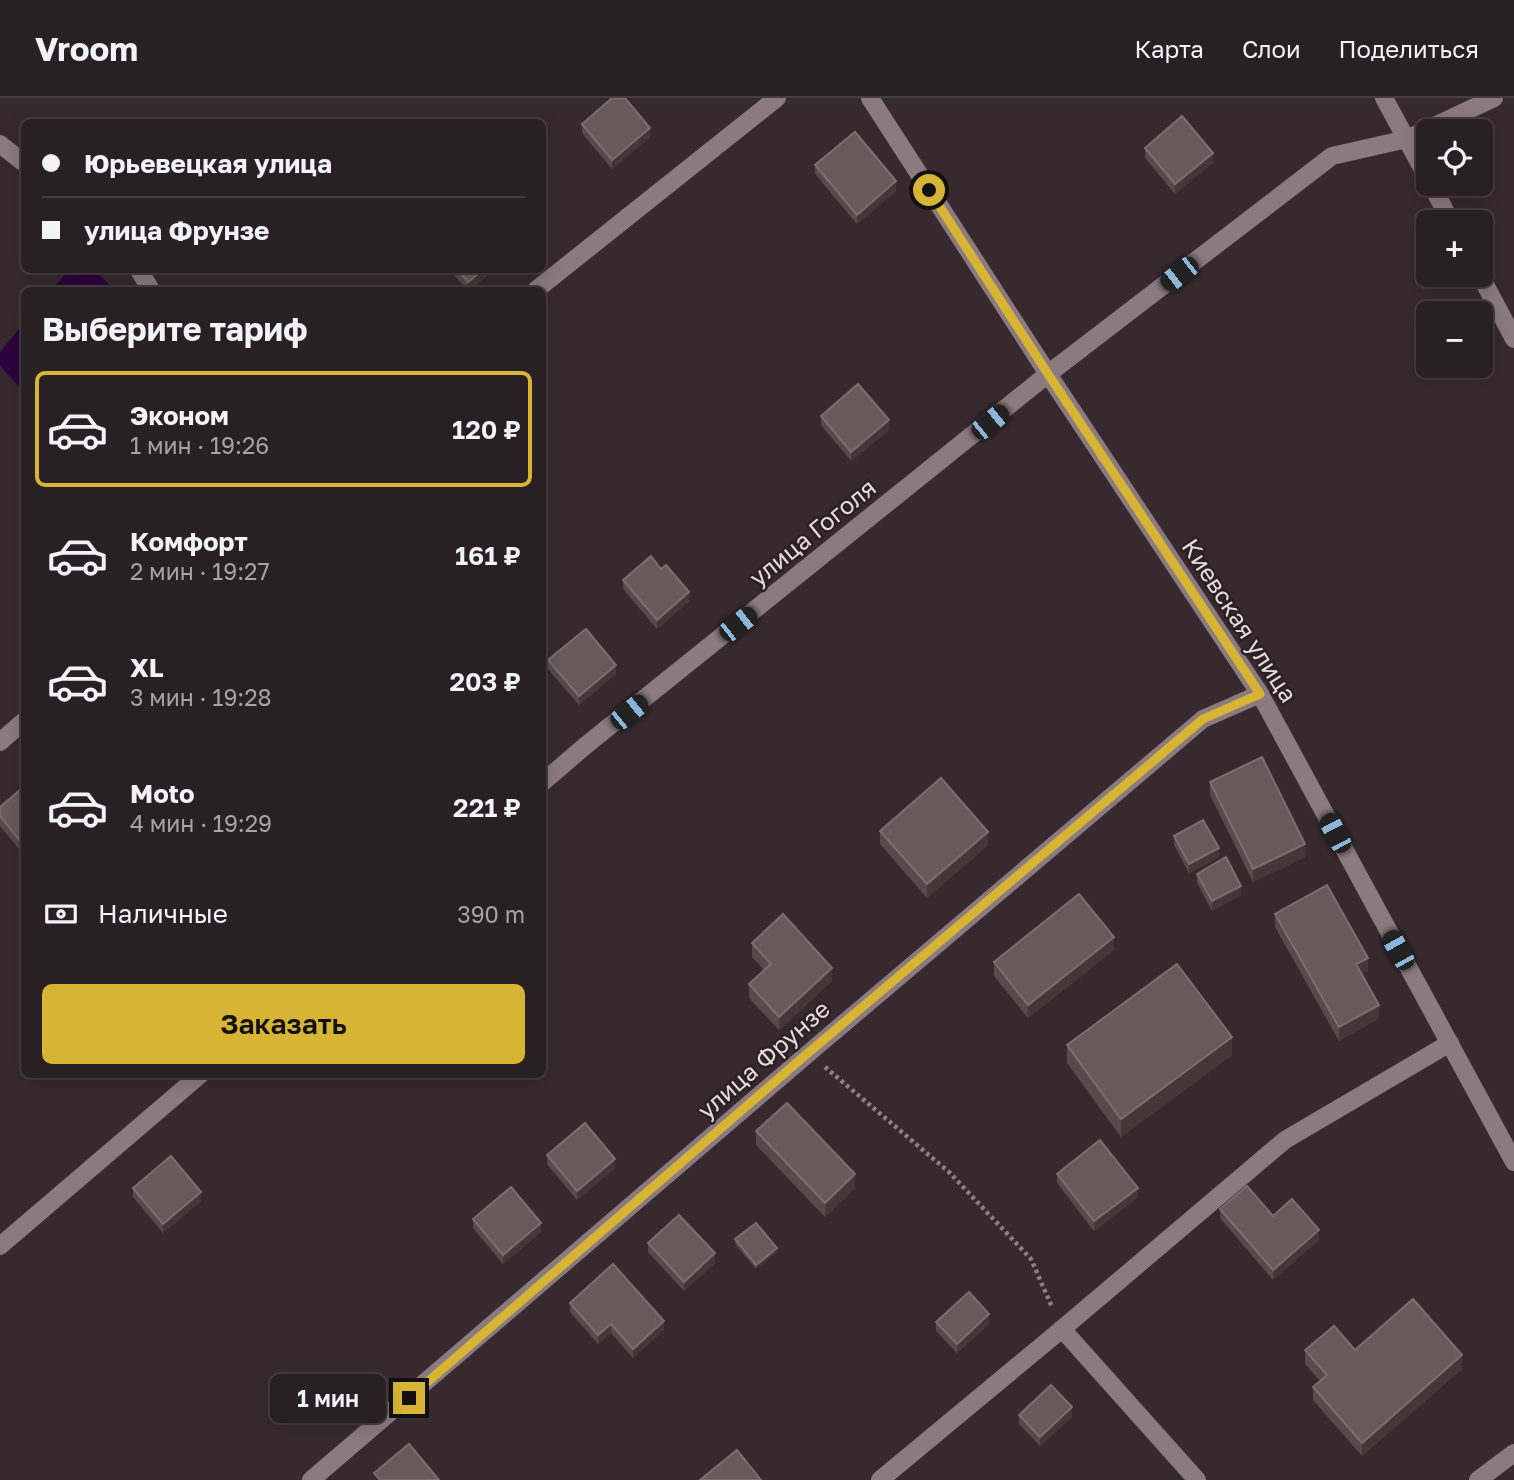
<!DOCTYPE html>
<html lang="ru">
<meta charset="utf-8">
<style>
body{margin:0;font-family:"Golos Text",sans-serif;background:#352d30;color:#f1f3f6;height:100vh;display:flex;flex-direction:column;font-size:26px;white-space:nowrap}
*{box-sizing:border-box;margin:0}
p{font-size:23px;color:#a5a3a6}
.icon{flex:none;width:38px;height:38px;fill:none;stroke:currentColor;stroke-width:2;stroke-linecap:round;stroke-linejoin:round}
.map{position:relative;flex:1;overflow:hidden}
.panel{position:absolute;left:21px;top:189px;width:525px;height:791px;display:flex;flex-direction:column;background:#292023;border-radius:10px;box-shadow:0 4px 18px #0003,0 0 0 2px #453e41}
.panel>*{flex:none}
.top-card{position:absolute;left:21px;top:21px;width:525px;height:154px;border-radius:10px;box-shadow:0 4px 18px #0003,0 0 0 2px #453e41;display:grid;align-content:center;height:154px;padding:0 21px;background:#292023}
.controls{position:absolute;left:1416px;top:21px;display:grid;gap:14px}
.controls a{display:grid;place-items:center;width:77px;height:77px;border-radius:10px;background:#292023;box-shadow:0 4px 18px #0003,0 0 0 2px #453e41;font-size:35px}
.end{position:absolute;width:32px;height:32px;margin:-16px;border:9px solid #d7b434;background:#111;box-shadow:0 0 0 4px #111}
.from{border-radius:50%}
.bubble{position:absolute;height:49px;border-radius:10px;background:#292023;box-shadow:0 4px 18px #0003,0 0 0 2px #453e41;font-size:23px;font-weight:600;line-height:49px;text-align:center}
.car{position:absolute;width:21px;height:42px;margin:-21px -10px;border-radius:9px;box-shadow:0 0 5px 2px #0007;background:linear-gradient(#222 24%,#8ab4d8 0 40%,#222 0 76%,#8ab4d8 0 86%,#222 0)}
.top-card b{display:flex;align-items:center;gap:24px;height:66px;font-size:26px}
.top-card b+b{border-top:2px solid #453e41}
.top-card i{width:18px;height:18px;background:#f1f3f6}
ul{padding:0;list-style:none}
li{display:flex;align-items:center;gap:21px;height:116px;margin:0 14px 10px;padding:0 7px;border:4px solid transparent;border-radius:10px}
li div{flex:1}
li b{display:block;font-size:26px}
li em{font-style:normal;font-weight:600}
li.current{border-color:#d7b434}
li>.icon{width:63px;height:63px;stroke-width:1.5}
h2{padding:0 21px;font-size:32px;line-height:84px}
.pay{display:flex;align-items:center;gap:18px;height:77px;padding:0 21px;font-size:26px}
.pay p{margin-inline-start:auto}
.action{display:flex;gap:14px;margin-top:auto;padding:14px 21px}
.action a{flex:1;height:80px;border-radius:10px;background:#d7b434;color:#111;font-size:28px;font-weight:600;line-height:80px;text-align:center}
header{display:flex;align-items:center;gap:42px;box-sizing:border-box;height:98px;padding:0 35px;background:#292023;border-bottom:2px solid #453e41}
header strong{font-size:33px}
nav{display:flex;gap:38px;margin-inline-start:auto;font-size:24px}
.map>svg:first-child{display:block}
.water{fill:#2e033d}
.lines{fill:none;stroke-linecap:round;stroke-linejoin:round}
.path{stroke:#8b8084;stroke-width:4.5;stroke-dasharray:3.5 3.5;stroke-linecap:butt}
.minor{stroke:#8b7b81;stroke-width:18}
.wall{fill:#584a4b}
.shaded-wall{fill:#453739}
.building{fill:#685a5b;stroke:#7b6e6f;stroke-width:2}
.route{stroke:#d7b434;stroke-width:9}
.labels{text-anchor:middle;stroke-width:5;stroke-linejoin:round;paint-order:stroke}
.street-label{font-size:24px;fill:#e4dbde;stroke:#2d2025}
</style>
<header>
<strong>Vroom</strong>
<nav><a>Карта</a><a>Слои</a><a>Поделиться</a></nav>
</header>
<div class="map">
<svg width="1514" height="1382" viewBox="0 0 1514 1382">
<rect width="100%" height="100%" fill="#372a2f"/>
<g class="water">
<path d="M69 172H94L115 192H52Z"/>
<path d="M24 225V294L0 268V254Z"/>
</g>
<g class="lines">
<path class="path" d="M825 969 949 1074 1031 1161 1052 1209"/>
<g class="minor">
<path d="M870 0 1048 276 1260 596 1514 1064"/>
<path d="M1384 0 1428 81"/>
<path d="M0 46 24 65"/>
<path d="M1431 86 1451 124"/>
<path d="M139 172 151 192"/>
<path d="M1480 177 1514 241"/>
<path d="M536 192 777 0"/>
<path d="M0 644 24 623"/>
<path d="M542 685 585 648 1048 276 1332 58 1407 41 1494 0"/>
<path d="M0 1148 201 976"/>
<path d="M1062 1231 1197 1382"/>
<path d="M311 1382 817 948 1203 621 1260 596"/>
<path d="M880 1382 1062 1231 1285 1042 1450 945"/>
<path d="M1478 1382 1514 1355"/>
</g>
</g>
<g class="wall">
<path d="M582 26 650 39 612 71 582 35Z"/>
<path d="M1145 50 1213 64 1175 96 1145 60Z"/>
<path d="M815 67 896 93 857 126 815 76Z"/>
<path d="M450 172H494L469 192H467Z"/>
<path d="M821 318 889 332 851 363 821 327Z"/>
<path d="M623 482 689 503 657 531 623 491Z"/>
<path d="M548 562 616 576 579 607 548 571Z"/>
<path d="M1210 684 1305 759 1253 784 1210 697Z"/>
<path d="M24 698V757L0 728V709Z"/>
<path d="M880 733 988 747 927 800 880 746Z"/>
<path d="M1174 738 1219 759 1189 775 1174 747Z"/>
<path d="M1197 776 1241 797 1212 813 1197 785Z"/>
<path d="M1275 816 1368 873 1362 876 1379 920 1339 943 1275 829Z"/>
<path d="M752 845 832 883 779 932 749 900V886L764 872 752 859Z"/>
<path d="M1114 852 1028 920 994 878V864Z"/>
<path d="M1067 947 1232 957 1121 1039 1067 965Z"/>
<path d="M756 1033 855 1090 825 1119 756 1047Z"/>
<path d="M547 1057 615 1070 577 1102 547 1066Z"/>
<path d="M1057 1076 1138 1099 1094 1133 1057 1085Z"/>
<path d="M133 1090 201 1103 163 1135 133 1099Z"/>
<path d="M1220 1111 1273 1118 1319 1142 1273 1182 1220 1120Z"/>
<path d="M473 1121 541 1134 503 1166 473 1130Z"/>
<path d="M735 1141 777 1154 756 1171 735 1146Z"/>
<path d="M648 1145 715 1165 684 1193 648 1154Z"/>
<path d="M570 1205 664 1232 633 1260 611 1235 598 1246 570 1214Z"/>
<path d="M936 1224 989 1226 957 1255 936 1233Z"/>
<path d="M1305 1252H1355L1462 1271 1362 1358 1313 1302V1289L1320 1283 1305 1266Z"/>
<path d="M1019 1317 1072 1319 1040 1348 1019 1326Z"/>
</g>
<g class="shaded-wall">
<path d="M650 30V39L612 71V62Z"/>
<path d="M1213 55V64L1175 96V86Z"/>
<path d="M896 83V93L857 126V117Z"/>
<path d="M483 172H494L468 192V184Z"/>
<path d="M889 322V332L851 363V354Z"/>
<path d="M689 494V503L657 531V522Z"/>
<path d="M616 567V576L579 607V598Z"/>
<path d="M988 734V747L927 800V786Z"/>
<path d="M1305 746V759L1253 784V771Z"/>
<path d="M1219 750V759L1189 775V766Z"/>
<path d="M1241 788V797L1212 813V803Z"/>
<path d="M1114 839V852L1028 920V907Z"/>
<path d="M1368 860V873L1356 880V866Z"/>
<path d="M832 870V883L779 932V919Z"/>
<path d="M1379 907V920L1339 943V929Z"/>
<path d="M1232 939V957L1121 1039V1021Z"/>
<path d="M615 1061V1070L577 1102V1093Z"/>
<path d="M855 1076V1090L825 1119V1105Z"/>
<path d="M1138 1090V1099L1094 1133V1123Z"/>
<path d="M201 1094V1103L163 1135V1126Z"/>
<path d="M541 1125V1134L503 1166V1157Z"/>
<path d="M1319 1132V1142L1273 1182V1172Z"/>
<path d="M777 1150V1154L756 1171V1167Z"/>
<path d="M715 1155V1165L684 1193V1184Z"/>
<path d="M989 1216V1226L957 1255V1246Z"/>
<path d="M664 1223V1232L633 1260V1251Z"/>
<path d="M611 1226V1235L598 1246V1237Z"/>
<path d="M1462 1257V1271L1362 1358V1345Z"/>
<path d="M1072 1309V1319L1040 1348V1339Z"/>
</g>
<g class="building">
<path d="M612 0H625L650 30 612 62 582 26Z"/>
<path d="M1182 18 1213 55 1175 86 1145 50Z"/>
<path d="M855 34 896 83 857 117 815 67Z"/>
<path d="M458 172H483L468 184Z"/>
<path d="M858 286 889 322 851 354 821 318Z"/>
<path d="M651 458 661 471 666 467 689 494 657 522 623 482Z"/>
<path d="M586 531 616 567 579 598 548 562Z"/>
<path d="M1262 659 1305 746 1253 771 1210 684Z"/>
<path d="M941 680 988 734 927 786 880 733Z"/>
<path d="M20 692 24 698V748L0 718V709Z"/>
<path d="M1203 722 1219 750 1189 766 1174 738Z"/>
<path d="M1226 759 1241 788 1212 803 1197 776Z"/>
<path d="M1327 787 1368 860 1356 866 1379 907 1339 929 1275 816Z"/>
<path d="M1079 796 1114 839 1028 907 994 864Z"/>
<path d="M783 816 832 870 779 919 749 886 771 866 752 845Z"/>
<path d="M1177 866 1232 939 1121 1021 1067 947Z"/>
<path d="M787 1005 855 1076 825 1105 756 1033Z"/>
<path d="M585 1025 615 1061 577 1093 547 1057Z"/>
<path d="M1100 1042 1138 1090 1094 1123 1057 1076Z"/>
<path d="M171 1058 201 1094 163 1126 133 1090Z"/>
<path d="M1247 1088 1273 1118 1292 1101 1319 1132 1273 1172 1220 1111Z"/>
<path d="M511 1089 541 1125 503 1157 473 1121Z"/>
<path d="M679 1117 715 1155 684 1184 648 1145Z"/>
<path d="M756 1125 777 1150 756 1167 735 1141Z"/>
<path d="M613 1166 664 1223 633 1251 611 1226 598 1237 570 1205Z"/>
<path d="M969 1194 989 1216 957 1246 936 1224Z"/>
<path d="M1413 1201 1462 1257 1362 1345 1313 1289 1327 1277 1305 1252 1334 1228 1355 1252Z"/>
<path d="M1051 1287 1072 1309 1040 1339 1019 1317Z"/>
<path d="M409 1346 439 1382H380L374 1375Z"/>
<path d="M737 1352 761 1382H700Z"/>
</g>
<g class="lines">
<path class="route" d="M409 1300 808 955 1203 621 1260 596 1048 276 929 92"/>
</g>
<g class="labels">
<g class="street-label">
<text transform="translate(813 435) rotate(-39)" y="8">улица Гоголя</text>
<text transform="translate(1239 523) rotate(57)" y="8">Киевская улица</text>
<text transform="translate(764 962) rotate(-41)" y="8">улица Фрунзе</text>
</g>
</g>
</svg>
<div class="controls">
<a><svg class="icon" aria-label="locate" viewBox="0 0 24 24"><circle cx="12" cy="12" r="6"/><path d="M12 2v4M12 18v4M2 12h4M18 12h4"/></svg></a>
<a>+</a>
<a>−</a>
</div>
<i class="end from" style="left:929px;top:92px"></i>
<i class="end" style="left:409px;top:1300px"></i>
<div class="bubble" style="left:270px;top:1276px;width:116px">1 мин</div>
<i class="car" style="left:1179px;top:176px;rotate:232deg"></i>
<i class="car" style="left:990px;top:324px;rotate:51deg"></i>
<i class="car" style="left:738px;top:526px;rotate:52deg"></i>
<i class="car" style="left:629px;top:614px;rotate:51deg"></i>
<i class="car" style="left:1335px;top:735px;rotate:332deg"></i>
<i class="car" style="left:1398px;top:852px;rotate:331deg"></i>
<div class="top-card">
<b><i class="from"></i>Юрьевецкая улица</b>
<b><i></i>улица Фрунзе</b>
</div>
<section class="panel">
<h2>Выберите тариф</h2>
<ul>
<li class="current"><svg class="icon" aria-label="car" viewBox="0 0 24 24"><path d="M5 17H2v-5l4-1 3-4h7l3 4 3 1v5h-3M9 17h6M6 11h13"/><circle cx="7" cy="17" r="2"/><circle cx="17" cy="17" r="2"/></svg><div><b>Эконом</b><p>1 мин · 19:26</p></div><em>120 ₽</em></li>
<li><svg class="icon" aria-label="car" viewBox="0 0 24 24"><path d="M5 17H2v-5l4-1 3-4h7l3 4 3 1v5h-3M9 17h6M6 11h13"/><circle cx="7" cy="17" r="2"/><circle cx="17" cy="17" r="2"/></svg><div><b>Комфорт</b><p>2 мин · 19:27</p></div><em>161 ₽</em></li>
<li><svg class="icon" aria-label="car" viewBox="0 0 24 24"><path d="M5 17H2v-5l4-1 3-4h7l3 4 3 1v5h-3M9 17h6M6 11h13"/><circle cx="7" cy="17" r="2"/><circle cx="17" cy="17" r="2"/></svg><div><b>XL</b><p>3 мин · 19:28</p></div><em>203 ₽</em></li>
<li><svg class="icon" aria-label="car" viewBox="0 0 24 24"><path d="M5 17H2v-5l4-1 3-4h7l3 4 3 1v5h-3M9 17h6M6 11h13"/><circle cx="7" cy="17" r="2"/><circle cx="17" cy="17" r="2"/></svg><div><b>Moto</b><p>4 мин · 19:29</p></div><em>221 ₽</em></li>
</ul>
<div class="pay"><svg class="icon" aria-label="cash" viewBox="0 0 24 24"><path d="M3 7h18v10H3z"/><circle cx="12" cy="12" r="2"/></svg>Наличные<p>390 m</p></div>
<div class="action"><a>Заказать</a></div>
</section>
</div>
